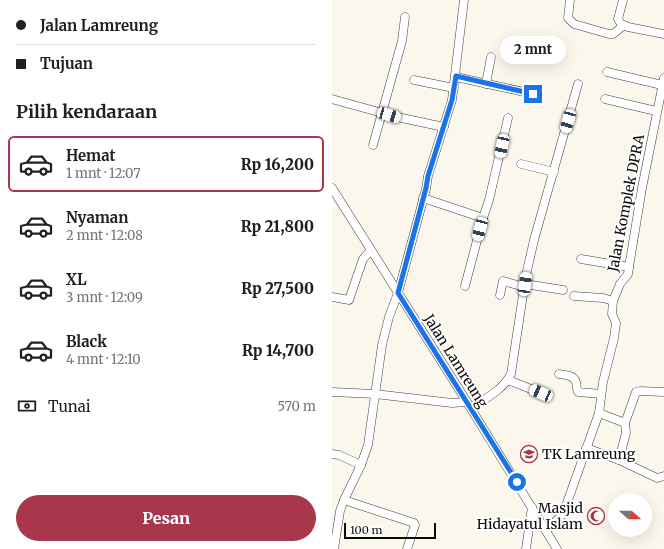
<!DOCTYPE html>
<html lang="id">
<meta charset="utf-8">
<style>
body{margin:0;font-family:Merriweather,serif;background:#f2f2f2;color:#202124;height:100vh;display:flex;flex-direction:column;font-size:15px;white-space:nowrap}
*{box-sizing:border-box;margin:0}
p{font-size:13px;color:#757577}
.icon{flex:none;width:22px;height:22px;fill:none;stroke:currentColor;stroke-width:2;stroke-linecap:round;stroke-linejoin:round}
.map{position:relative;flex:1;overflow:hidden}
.details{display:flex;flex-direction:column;background:#fff;width:332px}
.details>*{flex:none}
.banner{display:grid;align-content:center;height:88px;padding:0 16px;background:#fff}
.needle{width:26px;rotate:111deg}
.buttons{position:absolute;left:276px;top:493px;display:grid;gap:8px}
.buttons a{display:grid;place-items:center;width:44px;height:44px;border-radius:50%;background:#fff;box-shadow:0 4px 16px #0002;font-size:20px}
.scale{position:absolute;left:12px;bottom:10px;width:92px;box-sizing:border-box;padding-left:4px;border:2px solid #0b0b0b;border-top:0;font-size:11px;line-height:14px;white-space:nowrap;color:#0b0b0b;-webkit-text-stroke:3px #fff;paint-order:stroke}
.end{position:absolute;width:18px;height:18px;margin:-9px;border:5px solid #1a73e8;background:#fff;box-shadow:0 0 0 2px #fff}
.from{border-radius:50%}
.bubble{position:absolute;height:28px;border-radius:14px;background:#fff;box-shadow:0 4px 16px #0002;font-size:13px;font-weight:800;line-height:28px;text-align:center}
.car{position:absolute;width:12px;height:24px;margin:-12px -6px;border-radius:5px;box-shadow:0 0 3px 1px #0007;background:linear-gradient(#fff 24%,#345 0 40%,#fff 0 76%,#345 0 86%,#fff 0)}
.banner b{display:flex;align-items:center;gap:14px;height:38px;font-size:15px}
.banner b+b{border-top:1px solid #e0e0e0}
.banner i{width:10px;height:10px;background:#202124}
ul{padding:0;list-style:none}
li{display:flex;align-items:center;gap:12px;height:56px;margin:0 8px 6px;padding:0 8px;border:2px solid transparent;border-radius:6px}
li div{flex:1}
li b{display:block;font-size:15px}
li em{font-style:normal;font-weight:800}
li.selected{border-color:#a8374c}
li>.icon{width:36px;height:36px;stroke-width:1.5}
h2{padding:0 16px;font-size:18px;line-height:48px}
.pay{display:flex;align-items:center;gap:10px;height:44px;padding:0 16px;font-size:15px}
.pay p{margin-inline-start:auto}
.cta{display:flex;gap:8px;margin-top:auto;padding:8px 16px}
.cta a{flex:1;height:46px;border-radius:24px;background:#a8374c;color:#fff;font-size:16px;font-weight:800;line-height:46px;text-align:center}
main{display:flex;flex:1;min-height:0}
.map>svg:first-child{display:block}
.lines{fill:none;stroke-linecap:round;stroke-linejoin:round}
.minor-casing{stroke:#3e3e3e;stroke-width:9}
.minor{stroke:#fff;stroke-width:8}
.route{stroke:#1a73e8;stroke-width:5}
.labels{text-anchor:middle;stroke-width:4;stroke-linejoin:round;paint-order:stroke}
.street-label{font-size:14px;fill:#0b0b0b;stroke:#fff}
.poi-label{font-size:14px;fill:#0b0b0b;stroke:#fff;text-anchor:start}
</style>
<main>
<section class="details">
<div class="banner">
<b><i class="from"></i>Jalan Lamreung</b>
<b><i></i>Tujuan</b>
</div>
<h2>Pilih kendaraan</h2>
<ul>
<li class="selected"><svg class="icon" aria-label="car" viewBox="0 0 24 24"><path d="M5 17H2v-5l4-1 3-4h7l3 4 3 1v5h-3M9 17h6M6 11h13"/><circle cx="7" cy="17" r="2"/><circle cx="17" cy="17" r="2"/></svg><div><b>Hemat</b><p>1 mnt · 12:07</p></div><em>Rp 16,200</em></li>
<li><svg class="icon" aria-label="car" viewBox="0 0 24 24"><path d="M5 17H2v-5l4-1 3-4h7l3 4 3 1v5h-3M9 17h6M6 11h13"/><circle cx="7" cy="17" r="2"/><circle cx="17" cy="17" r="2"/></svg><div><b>Nyaman</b><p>2 mnt · 12:08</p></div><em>Rp 21,800</em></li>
<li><svg class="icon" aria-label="car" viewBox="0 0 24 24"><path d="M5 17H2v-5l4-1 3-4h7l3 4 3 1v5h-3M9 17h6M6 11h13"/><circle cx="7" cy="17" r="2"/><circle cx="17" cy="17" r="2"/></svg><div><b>XL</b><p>3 mnt · 12:09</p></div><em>Rp 27,500</em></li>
<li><svg class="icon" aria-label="car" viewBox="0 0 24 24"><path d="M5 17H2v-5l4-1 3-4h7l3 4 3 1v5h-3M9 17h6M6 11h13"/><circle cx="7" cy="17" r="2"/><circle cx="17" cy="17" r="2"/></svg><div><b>Black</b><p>4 mnt · 12:10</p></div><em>Rp 14,700</em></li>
</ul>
<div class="pay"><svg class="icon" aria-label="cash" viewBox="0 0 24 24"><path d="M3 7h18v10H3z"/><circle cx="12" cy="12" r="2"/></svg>Tunai<p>570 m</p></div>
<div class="cta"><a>Pesan</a></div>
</section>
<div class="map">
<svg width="332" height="549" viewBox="0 0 332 549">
<rect width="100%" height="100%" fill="#fcf7ec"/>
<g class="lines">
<g class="minor-casing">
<g id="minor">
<path d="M238 0 236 18 242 24 277 34H281L291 26"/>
<path d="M291 0 286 19 289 24 296 27 332 34"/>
<path d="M275 72 330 85"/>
<path d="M124 77 201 94"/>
<path d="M82 80 122 88"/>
<path d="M154 84 159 57"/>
<path d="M0 99 65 117 112 127"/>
<path d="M273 99 324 111"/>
<path d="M41 145 70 41 73 17"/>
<path d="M189 164 222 172"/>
<path d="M0 188 135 402 225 549"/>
<path d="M91 198 151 218 157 200 176 118"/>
<path d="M249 259 297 267"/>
<path d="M193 284 231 290"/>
<path d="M133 286 151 218"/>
<path d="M168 295 171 281 192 287"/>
<path d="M242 296 271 298 281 301"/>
<path d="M0 297 17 300 31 259 39 250"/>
<path d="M227 374C233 375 242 375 244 382 245 386 244 388 246 392L269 394"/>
<path d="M176 380 209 393"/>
<path d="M0 392 43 394 120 403 135 402"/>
<path d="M139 408C154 398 171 390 179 374L194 275 202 240 246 84"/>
<path d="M267 413 293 423"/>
<path d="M254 448 287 460 325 478 332 476"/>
<path d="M0 454 7 455 29 465"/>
<path d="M287 460 294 433 293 423 304 392 308 391 332 392"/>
<path d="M12 500 82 523 83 525 75 549"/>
<path d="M214 531 231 514 267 413 271 382 282 338 284 323 280 314 281 301 288 284 296 274 297 267 310 188 332 78"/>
<path d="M2 549 8 511 12 500 29 465 36 445 50 345 57 317 66 293 94 189 96 176 120 100 132 0"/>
<path d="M194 549 200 507"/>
</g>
</g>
<use href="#minor" class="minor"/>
</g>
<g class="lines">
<path class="route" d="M185 482 66 293 94 188 96 176 120 100 124 76 201 94"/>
</g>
<defs>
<g id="school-ring" transform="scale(0.9)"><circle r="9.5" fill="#fff" stroke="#a8374c" stroke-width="1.5"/><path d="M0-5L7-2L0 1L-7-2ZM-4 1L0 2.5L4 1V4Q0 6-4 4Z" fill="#a8374c"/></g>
<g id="mosque-ring" transform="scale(0.9)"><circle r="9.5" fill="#fff" stroke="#a8374c" stroke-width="1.5"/><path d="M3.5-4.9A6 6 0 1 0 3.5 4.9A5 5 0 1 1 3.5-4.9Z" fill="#a8374c"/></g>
</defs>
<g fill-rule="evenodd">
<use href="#school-ring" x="197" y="454"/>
<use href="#mosque-ring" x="264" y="516"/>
</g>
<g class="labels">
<g class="street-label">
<text transform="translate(294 203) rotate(-79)" y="5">Jalan Komplek DPRA</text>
<text transform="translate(124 361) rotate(58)" y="5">Jalan Lamreung</text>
</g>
<g class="poi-label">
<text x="210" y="459">TK Lamreung</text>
<text x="251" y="513" text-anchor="end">Masjid<tspan x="251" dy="16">Hidayatul Islam</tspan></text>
</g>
</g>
</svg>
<div class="buttons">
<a><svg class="needle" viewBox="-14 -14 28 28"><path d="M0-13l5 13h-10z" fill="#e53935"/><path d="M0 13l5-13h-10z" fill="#757577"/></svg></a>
</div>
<div class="scale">100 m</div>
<i class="end from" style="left:185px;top:482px"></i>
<i class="end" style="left:201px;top:94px"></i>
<div class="bubble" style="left:168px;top:36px;width:66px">2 mnt</div>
<i class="car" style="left:57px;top:115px;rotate:106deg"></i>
<i class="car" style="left:236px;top:121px;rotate:196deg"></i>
<i class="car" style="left:170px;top:146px;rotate:192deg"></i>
<i class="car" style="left:148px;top:229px;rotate:195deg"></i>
<i class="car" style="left:193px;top:284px;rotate:8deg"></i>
<i class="car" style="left:209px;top:393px;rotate:293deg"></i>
</div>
</main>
